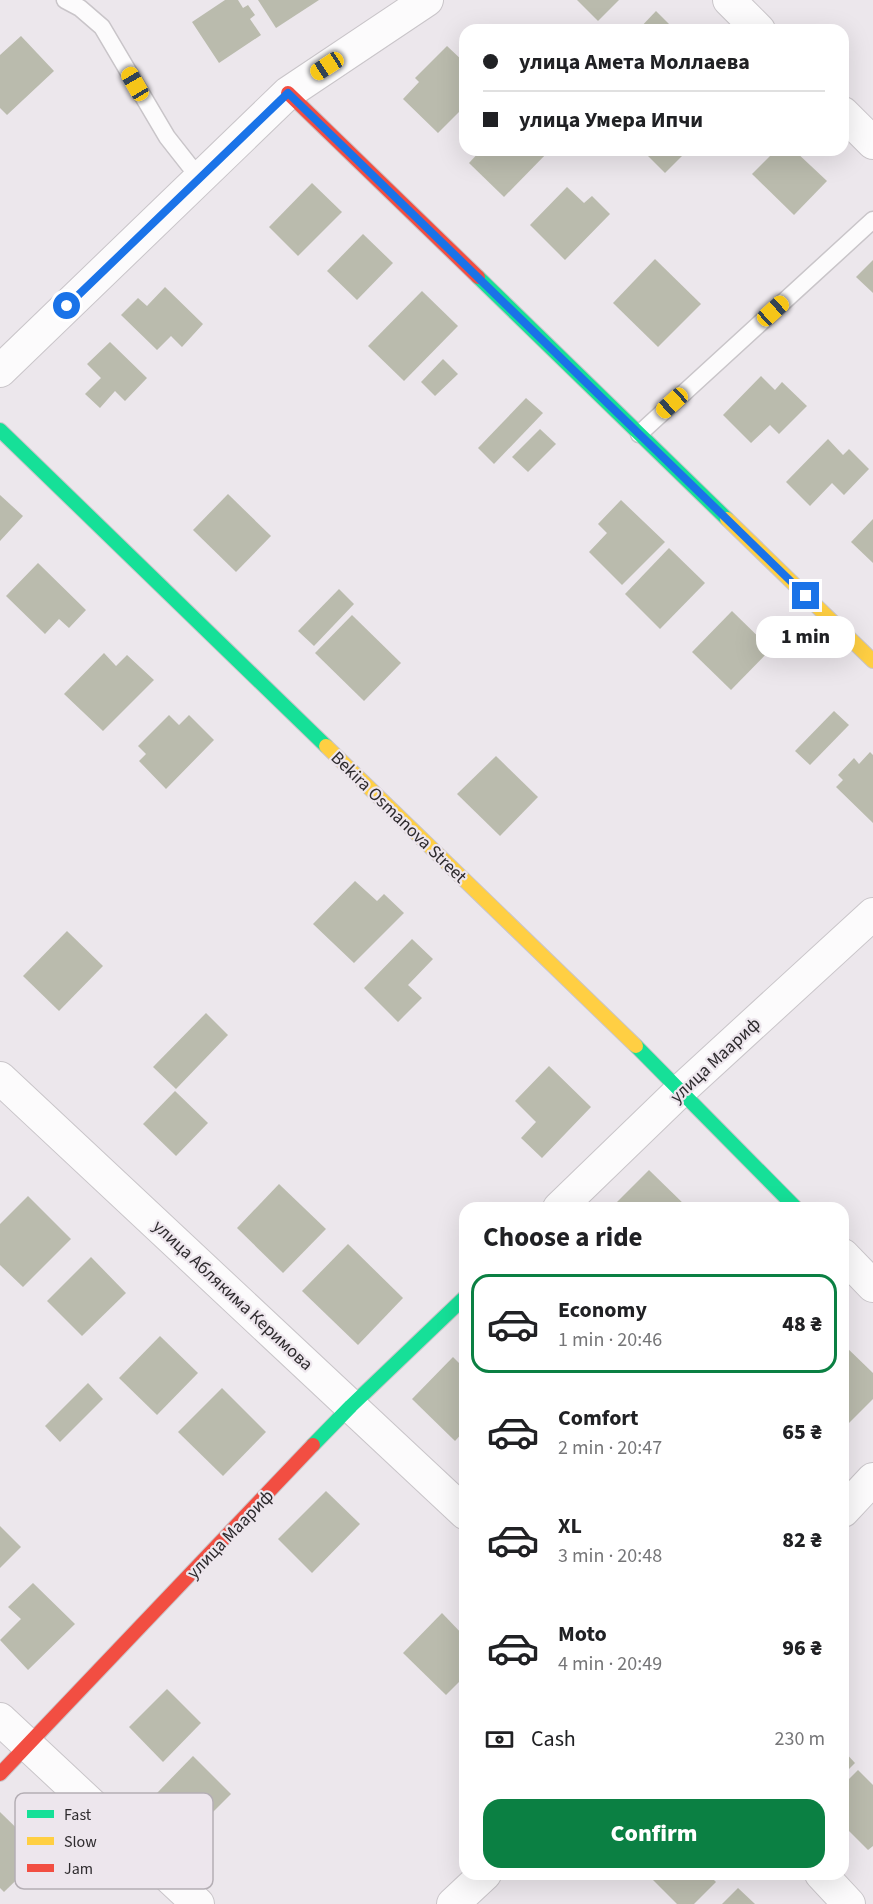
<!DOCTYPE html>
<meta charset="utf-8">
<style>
body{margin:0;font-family:"Source Sans 3",sans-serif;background:#f6f6f6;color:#202124;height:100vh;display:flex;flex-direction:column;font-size:22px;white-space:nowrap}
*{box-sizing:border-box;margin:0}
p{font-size:20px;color:#757577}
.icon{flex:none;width:33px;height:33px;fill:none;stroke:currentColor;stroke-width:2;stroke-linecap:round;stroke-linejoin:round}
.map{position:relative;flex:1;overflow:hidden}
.panel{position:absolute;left:459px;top:1202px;width:390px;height:678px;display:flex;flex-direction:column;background:#fff;border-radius:18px;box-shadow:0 6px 24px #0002}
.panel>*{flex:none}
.banner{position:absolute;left:459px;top:24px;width:390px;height:132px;border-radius:18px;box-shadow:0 6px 24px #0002;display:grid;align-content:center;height:132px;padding:0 24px;background:#fff}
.end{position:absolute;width:27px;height:27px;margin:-14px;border:8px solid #1a73e8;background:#fff;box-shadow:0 0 0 3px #fff}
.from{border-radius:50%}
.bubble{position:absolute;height:42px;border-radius:18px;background:#fff;box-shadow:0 6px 24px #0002;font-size:20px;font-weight:800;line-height:42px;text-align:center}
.car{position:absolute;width:18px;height:36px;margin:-18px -9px;border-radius:8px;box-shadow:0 0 4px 2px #0007;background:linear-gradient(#f5c518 24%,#345 0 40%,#f5c518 0 76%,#345 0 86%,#f5c518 0)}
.banner b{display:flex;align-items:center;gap:21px;height:57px;font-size:22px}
.banner b+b{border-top:2px solid #e0e0e0}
.banner i{width:15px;height:15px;background:#202124}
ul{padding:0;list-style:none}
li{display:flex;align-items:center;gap:18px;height:99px;margin:0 12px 9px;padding:0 12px;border:3px solid transparent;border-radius:18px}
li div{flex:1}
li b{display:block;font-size:22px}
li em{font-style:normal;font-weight:800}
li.active{border-color:#0b8043}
li>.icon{width:54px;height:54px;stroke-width:1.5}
h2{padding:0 24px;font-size:27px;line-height:72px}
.pay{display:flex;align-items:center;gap:15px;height:66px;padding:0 24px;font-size:22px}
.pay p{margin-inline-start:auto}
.primary-button{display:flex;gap:12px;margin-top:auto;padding:12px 24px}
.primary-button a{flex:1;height:69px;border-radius:18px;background:#0b8043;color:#fff;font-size:24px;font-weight:800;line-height:69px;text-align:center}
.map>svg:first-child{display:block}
.building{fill:#babbad}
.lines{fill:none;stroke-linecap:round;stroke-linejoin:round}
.lane-casing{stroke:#c9c5c9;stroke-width:19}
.street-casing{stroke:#c9c5c9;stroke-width:34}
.fast-casing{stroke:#c9c5c9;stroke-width:16}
.slow-casing{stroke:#c9c5c9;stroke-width:16}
.jam-casing{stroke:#c9c5c9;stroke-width:16}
.lane{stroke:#fcfbfc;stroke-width:16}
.street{stroke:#fcfbfc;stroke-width:32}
.fast{stroke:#16e098;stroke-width:14}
.slow{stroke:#ffcf43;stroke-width:14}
.jam{stroke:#f24e42;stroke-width:14}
.route{stroke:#1a73e8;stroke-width:8}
.labels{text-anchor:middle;stroke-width:4.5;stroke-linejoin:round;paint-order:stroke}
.street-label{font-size:18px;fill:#2e2b2e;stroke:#ede6ed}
.key{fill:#ede6ed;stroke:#b4aeb4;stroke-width:1.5}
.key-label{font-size:16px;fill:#2e2b2e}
</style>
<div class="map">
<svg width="873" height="1904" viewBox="0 0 873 1904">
<rect width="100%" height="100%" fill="#ece7ec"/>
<g class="building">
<path d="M225 0H238L243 8 248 5 255 15 250 19 261 35 219 63 192 22Z"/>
<path d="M258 0H319L276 28Z"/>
<path d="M577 0H619L598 21Z"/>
<path d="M656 11 675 30H638Z"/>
<path d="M21 36 54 71 7 115 0 108V55Z"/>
<path d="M447 46 465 63V106L438 133 403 99 419 82 415 78Z"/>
<path d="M481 150H550L504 197 469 163Z"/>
<path d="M642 150H688L665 173Z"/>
<path d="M776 150H794L827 181 794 215 752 174Z"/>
<path d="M312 183 342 212 298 256 269 227Z"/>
<path d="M567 187 584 203 592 196 610 214 565 260 530 225Z"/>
<path d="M363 234 393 263 357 300 327 271Z"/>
<path d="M655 259 701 304 658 347 613 303Z"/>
<path d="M873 260V293L856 277Z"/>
<path d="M165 287 203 324 182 347 171 336 157 350 121 315 138 298 147 306Z"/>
<path d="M422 291 458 326 404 381 368 346Z"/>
<path d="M110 342 147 378 125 401 115 391 100 408 85 394 101 378 87 364Z"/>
<path d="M443 359 458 374 435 396 421 382Z"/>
<path d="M761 376 775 390 782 382 807 406 779 434 770 425 751 443 723 415Z"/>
<path d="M526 398 543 413 494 464 478 448Z"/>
<path d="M540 429 556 444 528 472 512 457Z"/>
<path d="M828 439 843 455 849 449 869 469 844 495 832 483 810 506 786 482Z"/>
<path d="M228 494 271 536 236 572 193 530Z"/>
<path d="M0 495 23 516 0 541Z"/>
<path d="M621 500 665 542 622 585 589 552 607 533 598 524Z"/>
<path d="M873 519V563L851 542Z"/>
<path d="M669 548 705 583 660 629 625 594Z"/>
<path d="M38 563 86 610 69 628 59 619 45 634 6 596Z"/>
<path d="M339 589 354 604 314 646 298 631Z"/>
<path d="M732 611 771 649 731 690 692 652Z"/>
<path d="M352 615 401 663 364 701 315 653Z"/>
<path d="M104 653 116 666 127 655 154 680 103 731 64 694Z"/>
<path d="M834 711 849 725 810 765 795 751Z"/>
<path d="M169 715 179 725 189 715 214 740 166 789 139 761 146 754 138 746Z"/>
<path d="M870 752 873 755V823L836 787 843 780 838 775 854 758 859 764Z"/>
<path d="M496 756 538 797 500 836 457 794Z"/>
<path d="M355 881 377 901 384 894 404 913 354 963 313 924Z"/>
<path d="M67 931 103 966 59 1011 23 976Z"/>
<path d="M412 939 433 959 408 985 422 998 398 1022 364 988Z"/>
<path d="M206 1013 228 1035 176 1089 153 1067Z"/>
<path d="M549 1066 591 1107 542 1158 521 1138 536 1122 515 1101Z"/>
<path d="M175 1091 208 1123 176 1156 143 1124Z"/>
<path d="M649 1170 688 1208H616L614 1205Z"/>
<path d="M279 1184 326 1229 283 1273 237 1228Z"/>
<path d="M28 1196 71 1239 23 1287 0 1265V1224Z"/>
<path d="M348 1244 403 1298 358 1345 302 1291Z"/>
<path d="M91 1257 126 1293 82 1336 47 1301Z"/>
<path d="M160 1336 198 1373 157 1415 119 1378Z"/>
<path d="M843 1344 873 1373V1399L843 1429Z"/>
<path d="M453 1357 465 1369V1430L455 1441 412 1399Z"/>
<path d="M88 1383 103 1399 60 1442 45 1426Z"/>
<path d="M222 1388 266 1432 223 1476 178 1432Z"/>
<path d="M326 1491 360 1524 312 1573 278 1539Z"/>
<path d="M0 1526 21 1547 0 1568Z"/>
<path d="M33 1583 75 1624 28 1670 0 1640 21 1619 8 1607Z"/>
<path d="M442 1613 465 1637V1676L446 1695 403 1653Z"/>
<path d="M167 1689 201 1723 163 1762 129 1727Z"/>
<path d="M843 1750 855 1763 843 1775Z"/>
<path d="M193 1756 231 1794 195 1830 157 1793Z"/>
<path d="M858 1770 873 1785V1846L868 1850 843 1825V1785Z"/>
<path d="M0 1812 43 1854 4 1892 0 1888Z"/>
<path d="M647 1874H708L716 1882 694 1904H677Z"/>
<path d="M738 1888 755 1904H722Z"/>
</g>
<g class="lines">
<g class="lane-casing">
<g id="lane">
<path d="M65 0 80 8 102 27 167 137 189 165 201 176"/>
<path d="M639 434 873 220"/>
</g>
</g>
<g class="street-casing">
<g id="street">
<path d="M729 0 759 30"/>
<path d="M843 113 873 143"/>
<path d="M0 371 288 93 427 0"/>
<path d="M0 1078 465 1513"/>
<path d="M559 1208 681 1090 873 914"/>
<path d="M843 1255 873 1286"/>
<path d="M843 1511 873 1479"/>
<path d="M0 1719 198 1904"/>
<path d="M821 1874 849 1904"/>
<path d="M453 1904 485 1874"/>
</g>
</g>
<g class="fast-casing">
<g id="fast">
<path d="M478 277 727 519"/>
<path d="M0 430 326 746"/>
<path d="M636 1046 796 1208"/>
<path d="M313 1445 351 1406 465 1297"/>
</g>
</g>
<g class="slow-casing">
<g id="slow">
<path d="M727 519 873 661"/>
<path d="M326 746 636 1046"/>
</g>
</g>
<g class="jam-casing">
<g id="jam">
<path d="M288 93 478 277"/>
<path d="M0 1774 313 1445"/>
</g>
</g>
<use href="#lane" class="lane"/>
<use href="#street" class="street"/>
<use href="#fast" class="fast"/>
<use href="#slow" class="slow"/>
<use href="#jam" class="jam"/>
</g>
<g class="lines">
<path class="route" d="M67 306 288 93 806 596"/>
</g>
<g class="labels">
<g class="street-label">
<text transform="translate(399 817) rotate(44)" y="6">Bekira Osmanova Street</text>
<text transform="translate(715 1060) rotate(-43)" y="6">улица Маариф</text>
<text transform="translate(233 1295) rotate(43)" y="6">улица Аблякима Керимова</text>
<text transform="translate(230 1534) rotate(-46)" y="6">улица Маариф</text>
</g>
</g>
<rect x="15" y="1793" width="198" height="96" rx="9" class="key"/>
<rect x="27" y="1810" width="27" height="8" fill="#16e098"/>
<rect x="27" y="1837" width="27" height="8" fill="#ffcf43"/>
<rect x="27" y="1864" width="27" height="8" fill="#f24e42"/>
<g class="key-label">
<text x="64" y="1820">Fast</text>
<text x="64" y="1847">Slow</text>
<text x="64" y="1874">Jam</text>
</g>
</svg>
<i class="end from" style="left:67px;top:306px"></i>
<i class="end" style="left:806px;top:596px"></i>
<div class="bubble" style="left:756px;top:616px;width:99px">1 min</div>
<i class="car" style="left:327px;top:66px;rotate:237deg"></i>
<i class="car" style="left:135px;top:84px;rotate:330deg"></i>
<i class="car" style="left:773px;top:311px;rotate:48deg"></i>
<i class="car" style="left:672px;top:403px;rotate:228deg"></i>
<div class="banner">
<b><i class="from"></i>улица Амета Моллаева</b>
<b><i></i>улица Умера Ипчи</b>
</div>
<section class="panel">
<h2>Choose a ride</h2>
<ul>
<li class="active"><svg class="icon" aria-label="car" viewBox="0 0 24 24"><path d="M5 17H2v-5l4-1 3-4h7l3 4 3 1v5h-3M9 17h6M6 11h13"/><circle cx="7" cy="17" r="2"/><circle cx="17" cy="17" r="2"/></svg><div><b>Economy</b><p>1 min · 20:46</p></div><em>48 ₴</em></li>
<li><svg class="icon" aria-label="car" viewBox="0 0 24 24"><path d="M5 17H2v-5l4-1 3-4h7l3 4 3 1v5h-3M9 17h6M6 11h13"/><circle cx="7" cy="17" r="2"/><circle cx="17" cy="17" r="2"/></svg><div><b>Comfort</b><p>2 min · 20:47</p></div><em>65 ₴</em></li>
<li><svg class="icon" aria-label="car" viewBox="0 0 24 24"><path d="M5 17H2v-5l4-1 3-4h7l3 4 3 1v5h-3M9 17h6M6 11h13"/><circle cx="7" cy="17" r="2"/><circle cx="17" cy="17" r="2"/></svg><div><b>XL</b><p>3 min · 20:48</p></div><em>82 ₴</em></li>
<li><svg class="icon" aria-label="car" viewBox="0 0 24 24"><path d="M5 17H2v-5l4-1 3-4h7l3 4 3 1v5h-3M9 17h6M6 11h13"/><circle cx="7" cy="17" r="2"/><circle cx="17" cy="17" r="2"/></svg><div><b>Moto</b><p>4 min · 20:49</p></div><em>96 ₴</em></li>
</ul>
<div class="pay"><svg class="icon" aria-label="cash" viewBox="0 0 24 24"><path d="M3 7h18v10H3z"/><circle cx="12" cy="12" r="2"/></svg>Cash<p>230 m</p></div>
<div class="primary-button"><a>Confirm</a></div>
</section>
</div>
